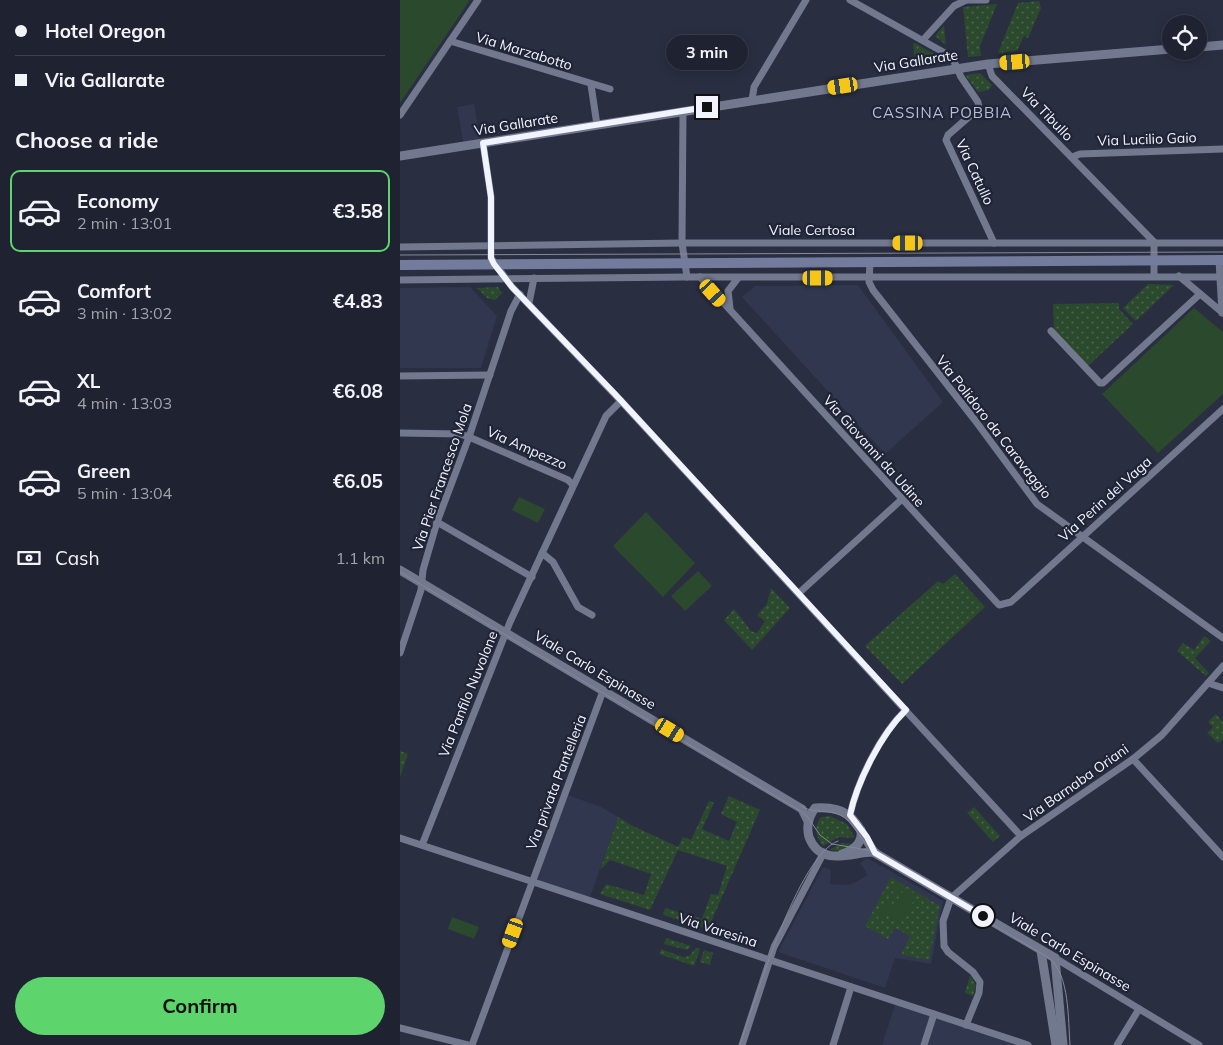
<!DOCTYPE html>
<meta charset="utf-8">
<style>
body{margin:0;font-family:Mulish,sans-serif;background:#272a39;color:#f1f3f6;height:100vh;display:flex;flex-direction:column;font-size:19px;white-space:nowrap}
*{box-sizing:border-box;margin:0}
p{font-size:16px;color:#a1a4ab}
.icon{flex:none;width:28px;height:28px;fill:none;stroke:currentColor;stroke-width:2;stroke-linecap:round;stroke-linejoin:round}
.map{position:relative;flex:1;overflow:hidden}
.details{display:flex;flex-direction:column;background:#1f2231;width:400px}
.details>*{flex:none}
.guide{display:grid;align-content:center;height:110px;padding:0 15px;background:#1f2231}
.buttons{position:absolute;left:762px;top:15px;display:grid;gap:10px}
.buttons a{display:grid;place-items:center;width:45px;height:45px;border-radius:50%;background:#1f2231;box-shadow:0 2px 12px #0003,0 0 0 1px #3c3f4d;font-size:25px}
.end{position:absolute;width:22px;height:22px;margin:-11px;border:6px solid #f1f4fe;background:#111;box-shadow:0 0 0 2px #111}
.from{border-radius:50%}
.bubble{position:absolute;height:35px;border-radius:18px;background:#1f2231;box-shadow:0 2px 12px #0003,0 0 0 1px #3c3f4d;font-size:16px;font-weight:700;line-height:35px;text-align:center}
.car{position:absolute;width:15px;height:30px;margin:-15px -8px;border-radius:6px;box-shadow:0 0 4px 1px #0007;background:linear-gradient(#f5c518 24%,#345 0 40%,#f5c518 0 76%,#345 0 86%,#f5c518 0)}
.guide b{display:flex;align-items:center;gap:18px;height:48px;font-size:19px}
.guide b+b{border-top:1px solid #3c3f4d}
.guide i{width:12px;height:12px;background:#f1f3f6}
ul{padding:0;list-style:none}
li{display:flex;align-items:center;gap:15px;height:82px;margin:0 10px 8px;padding:0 5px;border:2px solid transparent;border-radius:10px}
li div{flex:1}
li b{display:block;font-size:19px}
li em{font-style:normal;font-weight:700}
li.current{border-color:#5ed56c}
li>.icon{width:45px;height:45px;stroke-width:1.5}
h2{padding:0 15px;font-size:22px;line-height:60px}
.pay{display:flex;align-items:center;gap:12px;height:55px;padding:0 15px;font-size:19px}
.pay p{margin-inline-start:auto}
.button{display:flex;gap:10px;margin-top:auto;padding:10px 15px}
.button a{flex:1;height:58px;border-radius:30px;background:#5ed56c;color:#111;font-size:20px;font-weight:700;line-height:58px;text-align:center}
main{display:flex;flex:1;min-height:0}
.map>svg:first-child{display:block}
.built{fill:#31374f}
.green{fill:url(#green-dots)}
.pitch{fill:#2b492d}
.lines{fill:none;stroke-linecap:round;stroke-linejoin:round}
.minor{stroke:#72788e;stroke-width:7}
.tertiary{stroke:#72788e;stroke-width:9}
.secondary{stroke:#747c9e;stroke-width:10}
.tram{stroke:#858998;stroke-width:1}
.route{stroke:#f1f4fe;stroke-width:6}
.labels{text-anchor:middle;stroke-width:4.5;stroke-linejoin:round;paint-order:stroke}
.street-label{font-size:14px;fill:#f1f4fe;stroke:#202436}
.neighbourhood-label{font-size:15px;letter-spacing:1px;fill:#b8bed6;stroke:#202436}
</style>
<main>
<section class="details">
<div class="guide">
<b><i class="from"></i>Hotel Oregon</b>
<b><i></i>Via Gallarate</b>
</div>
<h2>Choose a ride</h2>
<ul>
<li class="current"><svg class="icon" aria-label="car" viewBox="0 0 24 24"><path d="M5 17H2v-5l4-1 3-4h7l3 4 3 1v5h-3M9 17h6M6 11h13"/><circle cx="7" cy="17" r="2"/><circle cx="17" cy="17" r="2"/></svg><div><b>Economy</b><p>2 min · 13:01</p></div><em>€3.58</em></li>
<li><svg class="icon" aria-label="car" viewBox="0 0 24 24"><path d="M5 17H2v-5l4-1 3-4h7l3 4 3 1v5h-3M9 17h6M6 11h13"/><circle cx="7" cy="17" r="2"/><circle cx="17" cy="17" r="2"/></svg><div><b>Comfort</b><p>3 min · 13:02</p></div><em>€4.83</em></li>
<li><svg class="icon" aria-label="car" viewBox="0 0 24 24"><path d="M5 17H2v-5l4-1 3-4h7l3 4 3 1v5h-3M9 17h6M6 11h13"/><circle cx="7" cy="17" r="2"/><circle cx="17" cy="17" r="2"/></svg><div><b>XL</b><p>4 min · 13:03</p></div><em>€6.08</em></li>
<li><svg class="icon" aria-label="car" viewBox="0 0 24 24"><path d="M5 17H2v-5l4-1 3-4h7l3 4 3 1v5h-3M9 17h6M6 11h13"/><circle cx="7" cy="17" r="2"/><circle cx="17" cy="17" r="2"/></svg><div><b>Green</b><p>5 min · 13:04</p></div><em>€6.05</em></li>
</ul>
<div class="pay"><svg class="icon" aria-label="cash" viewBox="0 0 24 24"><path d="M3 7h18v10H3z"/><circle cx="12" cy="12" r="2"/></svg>Cash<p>1.1 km</p></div>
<div class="button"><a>Confirm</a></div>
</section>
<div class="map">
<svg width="823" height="1045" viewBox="0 0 823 1045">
<defs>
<pattern id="green-dots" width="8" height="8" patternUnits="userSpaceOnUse" patternTransform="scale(1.25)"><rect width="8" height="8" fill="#2b492d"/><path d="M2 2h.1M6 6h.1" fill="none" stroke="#4a644c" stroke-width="1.8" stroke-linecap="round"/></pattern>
</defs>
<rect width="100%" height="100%" fill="#292e41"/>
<g class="built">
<path d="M74 104 81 144 64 146 57 107Z"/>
<path d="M458 285 543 402 485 454 342 297 355 286Z"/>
<path d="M70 287 97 316 81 368H0V288Z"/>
<path d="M165 794 201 807 218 817 189 900 132 881Z"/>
<path d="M467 858 543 901 531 964 495 958 485 988 378 952 423 867 431 870 430 884 446 885 454 883 468 875 460 863Z"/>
<path d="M496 1002 533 1014 522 1045H482Z"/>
<path d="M535 1015 626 1045H525Z"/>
</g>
<g class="green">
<path d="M639 1 641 8 628 38 624 36 617 51 598 53 618 3Z"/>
<path d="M597 4 580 46 581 56 568 57 563 7Z"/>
<path d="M544 25 546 45 535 36Z"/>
<path d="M515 43 539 57 537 63 519 65 518 61H515L513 44Z"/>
<path d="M580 73 592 85 589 90 578 92 565 75Z"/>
<path d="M748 284 774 285 736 321 723 308Z"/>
<path d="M98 287 102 293 95 300 87 298 77 288Z"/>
<path d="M719 303V309L733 324 688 366 654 330 653 304Z"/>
<path d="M555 574 585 607 502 684 465 646 538 581 543 584Z"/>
<path d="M371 588 390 608 352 650 324 620 334 609 351 631 357 633 365 621 357 615 367 604Z"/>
<path d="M804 636 811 641 795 658 809 673 806 676 777 651 783 643 794 650Z"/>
<path d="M816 714 823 722V740L818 743 807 733 813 727 808 722Z"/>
<path d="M0 751 8 754 0 777Z"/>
<path d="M329 796 360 810 308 929 263 915 265 908 302 919 311 894 318 895 327 866 278 850 250 910 200 894 206 884 244 895 251 874 210 860 200 870 218 817 231 825 278 847 283 837 291 840 309 801 314 803 302 829 329 841 337 822 321 814Z"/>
<path d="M574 807 600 836 593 842 567 813Z"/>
<path d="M430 816 447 824 455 838 439 837 423 846C416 837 413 827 421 817Z"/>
<path d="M442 843 453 844 440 851 429 850Z"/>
<path d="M491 877 540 906 529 960 501 955 510 936 495 928 488 939 465 926Z"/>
<path d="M266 938 291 946 287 950 264 944Z"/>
<path d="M296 948 300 949 294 966 259 954 261 949 283 957 289 956Z"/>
<path d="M304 950 313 953 310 965 300 962Z"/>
<path d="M570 975 576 985 573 996 565 993Z"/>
</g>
<g class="pitch">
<path d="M0 0H70L0 103Z"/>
<path d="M794 308 823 332V394L758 453 702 394Z"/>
<path d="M119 497 145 509 138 523 112 510Z"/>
<path d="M246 512 295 563 263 597 213 546Z"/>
<path d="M298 571 312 586 285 611 271 596Z"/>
<path d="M498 884 501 886 482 920 478 918Z"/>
<path d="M505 888 517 895 501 923 488 916Z"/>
<path d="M52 917 79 927 74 939 48 929Z"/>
</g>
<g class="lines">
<g class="minor">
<path d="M450 0 552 57 561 77 578 102 579 108 548 135 546 140 594 243"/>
<path d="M567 0H586"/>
<path d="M523 40 554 6 566 0"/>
<path d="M50 41 210 89"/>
<path d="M588 64 592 76 754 242V276"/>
<path d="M191 85 197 125"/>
<path d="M352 100 354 87 406 0"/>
<path d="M283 111 282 243 287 277"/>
<path d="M0 115 78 0"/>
<path d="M83 143 91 197V258L112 287 221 401 621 836"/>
<path d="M672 157 680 154 823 149"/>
<path d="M0 247 282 243H823"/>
<path d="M819 260 822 313"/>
<path d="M470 262 469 282 473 290 574 419 637 504 823 638"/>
<path d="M779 276 823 313"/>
<path d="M300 277 599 605 611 602 823 409"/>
<path d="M0 280 287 277H823"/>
<path d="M129 303 134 278"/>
<path d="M330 308 328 291 338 278"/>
<path d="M651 331 700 383H703L800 294"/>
<path d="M0 376 90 375"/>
<path d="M0 433 60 434 69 437 168 480 173 485"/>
<path d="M37 522 132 577"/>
<path d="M142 553 153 562 178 607 192 615"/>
<path d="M399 593 501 500"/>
<path d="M0 653 21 590 23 570 37 522 69 437 111 311 120 294"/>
<path d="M808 683 823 688"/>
<path d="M733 759 823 857"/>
<path d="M450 815C457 782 481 733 506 710"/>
<path d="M0 838 628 1045"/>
<path d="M22 845 110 622 206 416 221 401"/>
<path d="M655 958 799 1045"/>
<path d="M566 1025 579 993 580 982 573 972 548 952 544 946 543 921 551 898 621 836 733 759 762 735 823 666"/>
<path d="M0 1028 68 1045"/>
<path d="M72 1045 203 691"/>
<path d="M342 1045 374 947 424 852"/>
<path d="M433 1045 451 987"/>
<path d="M524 1045 534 1014"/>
<path d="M717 1045 739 1009"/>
</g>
<g class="tertiary">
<path d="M799 47 823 45"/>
<path d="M0 156 588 64 771 49"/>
<path d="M0 570 402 809 408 821"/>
<path d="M475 852C454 851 421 869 409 837 406 826 409 816 415 808 456 805 456 827 475 853L655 958"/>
<path d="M442 854C454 850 463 843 461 830"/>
<path d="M641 951 656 1045"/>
<path d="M655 958 663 1045"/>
</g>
<path class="secondary" d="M0 265 823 260"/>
<g class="tram">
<path d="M0 255 823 252"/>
<path d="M0 572 399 810 407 816 420 835 432 844 468 850 649 958C670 975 668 1020 670 1045"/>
<path d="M401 806C413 814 427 809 440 815 454 822 458 838 470 847"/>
<path d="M340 1045C354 1003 398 855 438 841"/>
</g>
</g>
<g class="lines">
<path class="route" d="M307 107 83 143 91 197V258L94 264 112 287 214 393 506 710C481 734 457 782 450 815L467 837 475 853 583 916"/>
</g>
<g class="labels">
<g class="street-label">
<text transform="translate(124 51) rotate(17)" y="5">Via Marzabotto</text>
<text transform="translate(516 61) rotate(-9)" y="5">Via Gallarate</text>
<text transform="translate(647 114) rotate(46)" y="5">Via Tibullo</text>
<text transform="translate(116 124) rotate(-9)" y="5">Via Gallarate</text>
<text transform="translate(747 139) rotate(-2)" y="5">Via Lucilio Gaio</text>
<text transform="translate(575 172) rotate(65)" y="5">Via Catullo</text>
<text x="412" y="235">Viale Certosa</text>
<text transform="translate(594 427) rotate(52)" y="5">Via Polidoro da Caravaggio</text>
<text transform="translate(127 448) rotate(24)" y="5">Via Ampezzo</text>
<text transform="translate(474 451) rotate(48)" y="5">Via Giovanni da Udine</text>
<text transform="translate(42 477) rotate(-71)" y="5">Via Pier Francesco Mola</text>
<text transform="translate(705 499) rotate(-42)" y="5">Via Perin del Vaga</text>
<text transform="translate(195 670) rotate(31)" y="5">Viale Carlo Espinasse</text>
<text transform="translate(68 694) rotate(-68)" y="5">Via Panfilo Nuvolone</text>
<text transform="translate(156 782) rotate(-69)" y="5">Via privata Pantelleria</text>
<text transform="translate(676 783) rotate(-35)" y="5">Via Barnaba Oriani</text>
<text transform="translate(318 930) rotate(18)" y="5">Via Varesina</text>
<text transform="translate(670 952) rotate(31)" y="5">Viale Carlo Espinasse</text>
</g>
<g class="neighbourhood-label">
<text x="542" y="118">CASSINA POBBIA</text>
</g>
</g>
</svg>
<div class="buttons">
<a><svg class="icon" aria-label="locate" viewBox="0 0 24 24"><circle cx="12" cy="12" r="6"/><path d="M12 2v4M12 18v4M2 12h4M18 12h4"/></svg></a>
</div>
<i class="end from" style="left:583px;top:916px"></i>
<i class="end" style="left:307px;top:107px"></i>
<div class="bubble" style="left:266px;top:35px;width:82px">3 min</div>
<i class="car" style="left:615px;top:62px;rotate:265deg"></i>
<i class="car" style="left:443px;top:86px;rotate:261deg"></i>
<i class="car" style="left:508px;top:243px;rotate:270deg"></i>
<i class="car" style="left:418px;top:278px;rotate:90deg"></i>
<i class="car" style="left:313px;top:293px;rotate:138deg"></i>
<i class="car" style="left:270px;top:730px;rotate:121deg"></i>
<i class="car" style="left:113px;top:933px;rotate:200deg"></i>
</div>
</main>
